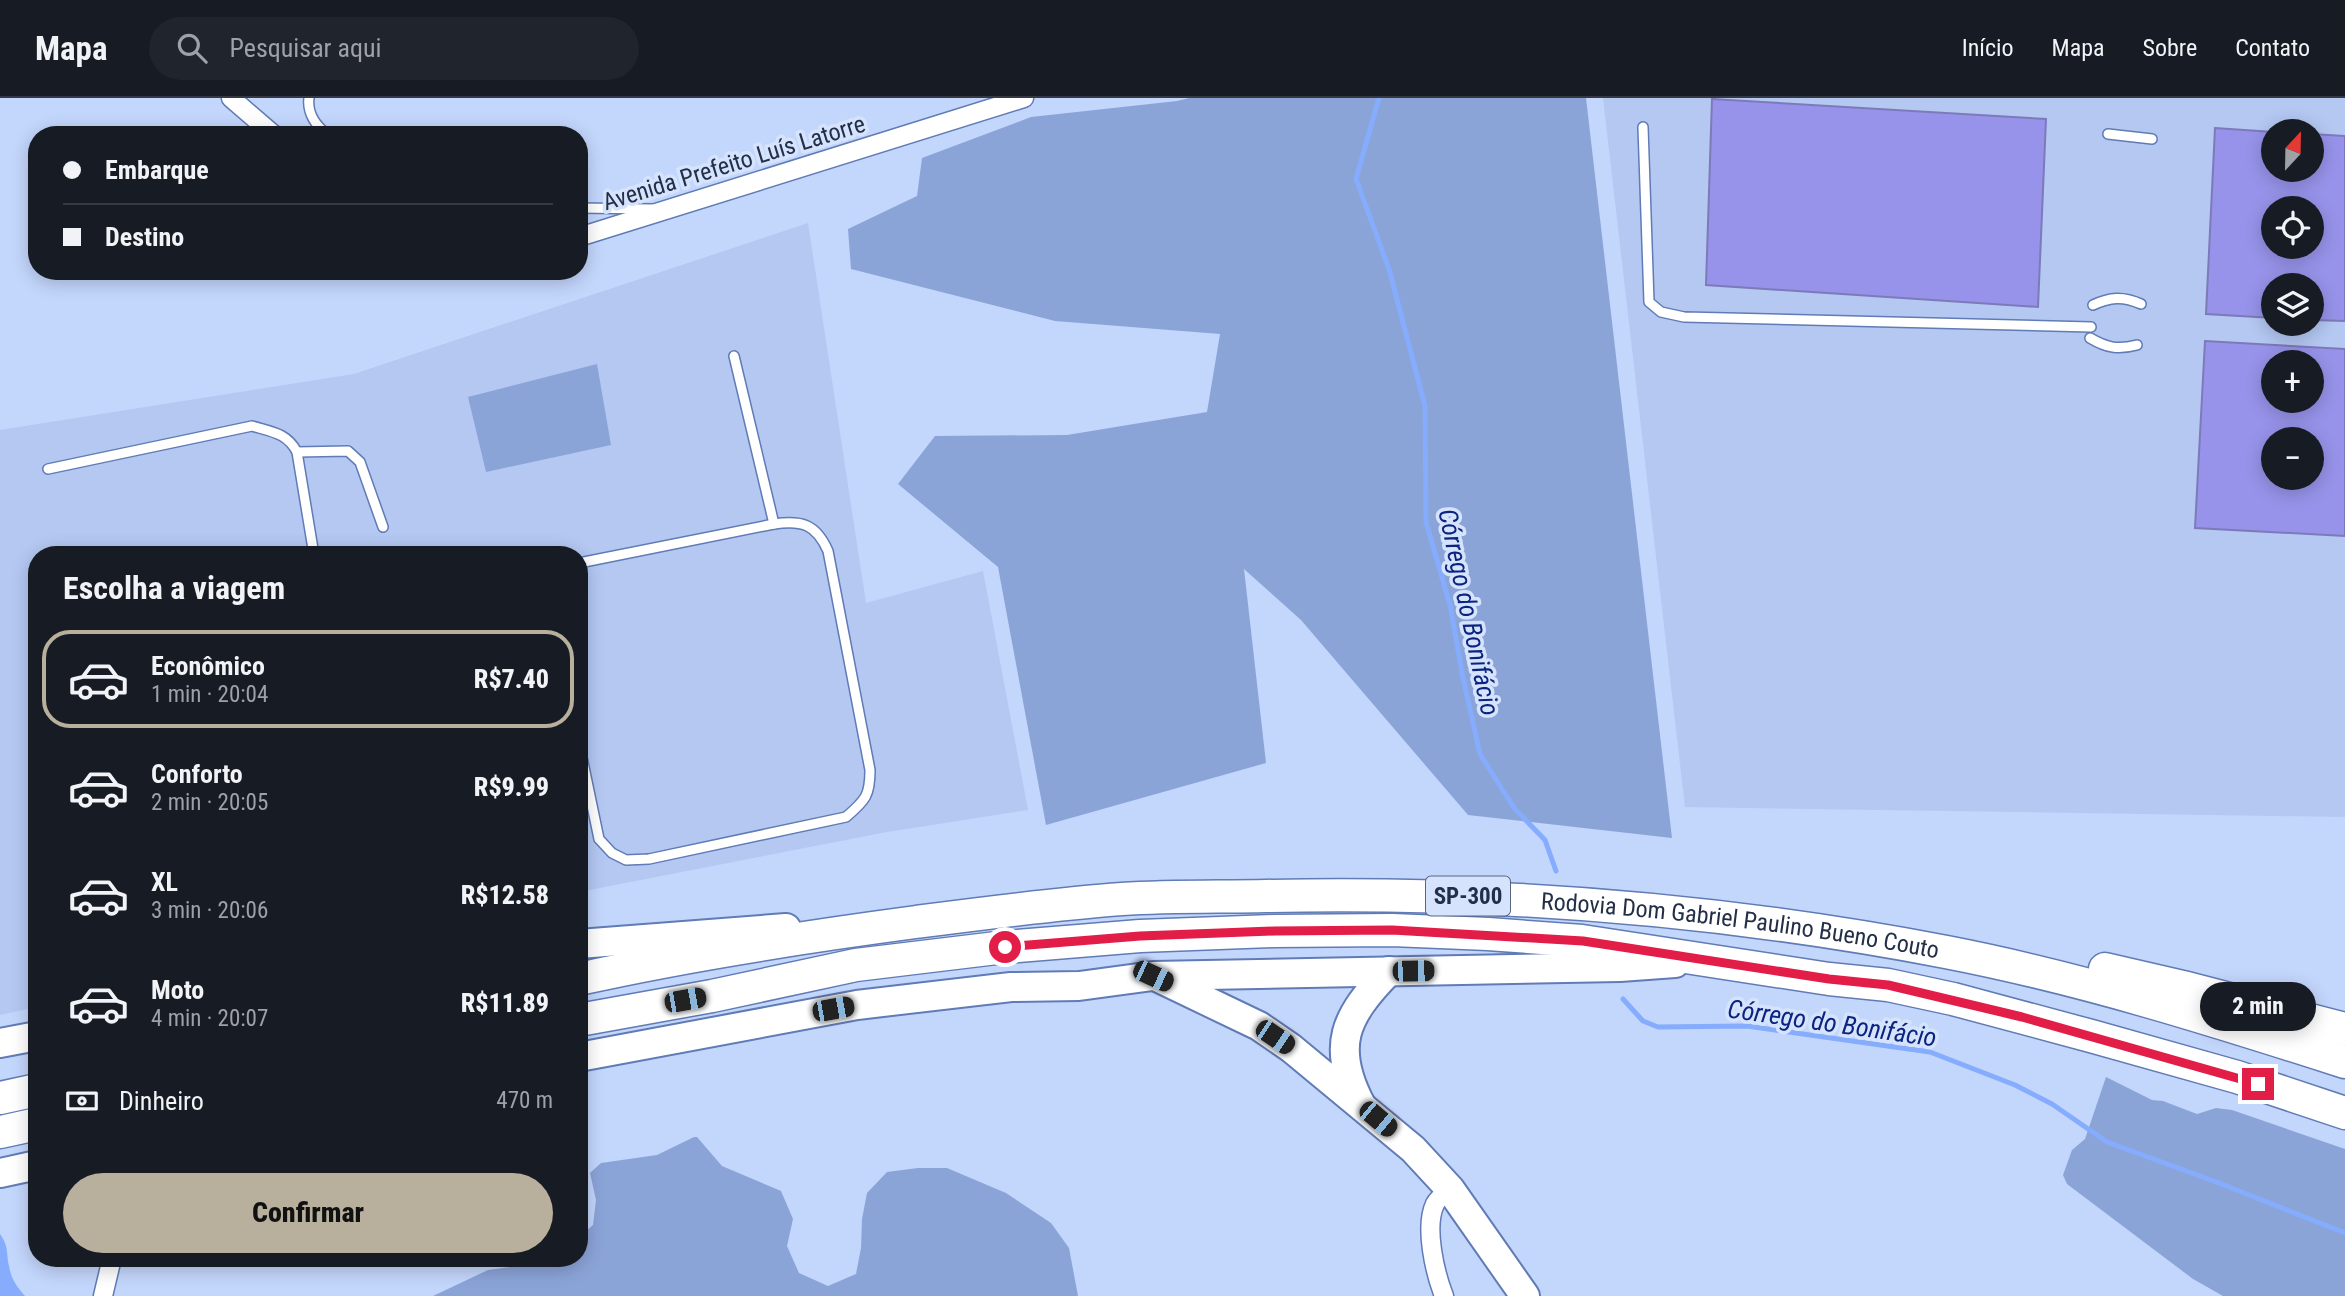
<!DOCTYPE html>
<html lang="pt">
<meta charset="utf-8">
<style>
body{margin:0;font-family:"Roboto Condensed",sans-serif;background:#20242c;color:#f1f3f6;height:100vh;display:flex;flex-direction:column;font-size:26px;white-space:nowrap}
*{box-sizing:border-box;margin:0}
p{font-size:23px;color:#9ea1a6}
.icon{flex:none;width:38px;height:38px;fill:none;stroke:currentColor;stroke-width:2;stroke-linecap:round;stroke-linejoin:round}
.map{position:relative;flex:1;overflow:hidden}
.side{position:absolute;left:28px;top:448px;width:560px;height:721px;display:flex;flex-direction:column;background:#171b24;border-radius:28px;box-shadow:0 4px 18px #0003}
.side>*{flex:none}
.hud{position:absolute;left:28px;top:28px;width:560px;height:154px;border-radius:28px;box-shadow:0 4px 18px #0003;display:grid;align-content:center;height:154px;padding:0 35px;background:#171b24}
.needle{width:46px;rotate:22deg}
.controls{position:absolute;left:2261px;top:21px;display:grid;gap:14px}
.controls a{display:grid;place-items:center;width:63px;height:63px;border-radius:50%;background:#171b24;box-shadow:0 4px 18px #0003;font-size:35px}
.end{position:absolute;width:32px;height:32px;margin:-16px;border:9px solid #e11d48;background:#fff;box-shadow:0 0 0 4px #fff}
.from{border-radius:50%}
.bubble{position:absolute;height:49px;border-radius:24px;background:#171b24;box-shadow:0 4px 18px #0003;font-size:23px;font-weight:800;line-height:49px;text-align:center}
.car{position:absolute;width:21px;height:42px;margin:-21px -10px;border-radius:9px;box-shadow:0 0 5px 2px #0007;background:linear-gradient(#222 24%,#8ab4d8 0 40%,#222 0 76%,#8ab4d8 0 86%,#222 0)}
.hud b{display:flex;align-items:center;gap:24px;height:66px;font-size:26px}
.hud b+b{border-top:2px solid #363941}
.hud i{width:18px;height:18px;background:#f1f3f6}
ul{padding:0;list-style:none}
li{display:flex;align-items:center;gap:21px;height:98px;margin:0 14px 10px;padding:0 21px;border:4px solid transparent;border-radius:28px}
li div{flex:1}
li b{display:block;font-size:26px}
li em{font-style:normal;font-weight:800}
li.selected{border-color:#b8b09c}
li>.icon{width:63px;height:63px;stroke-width:1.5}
h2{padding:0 35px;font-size:32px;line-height:84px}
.pay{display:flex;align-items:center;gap:18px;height:77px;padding:0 35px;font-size:26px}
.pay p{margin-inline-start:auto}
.button{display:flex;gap:14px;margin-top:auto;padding:14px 35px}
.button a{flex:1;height:80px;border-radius:42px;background:#b8b09c;color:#111;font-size:28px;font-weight:800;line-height:80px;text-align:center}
header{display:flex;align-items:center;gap:42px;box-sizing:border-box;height:98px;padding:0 35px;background:#171b24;border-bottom:2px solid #363941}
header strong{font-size:33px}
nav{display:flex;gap:38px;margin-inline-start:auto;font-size:24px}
.search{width:490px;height:63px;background:#20242c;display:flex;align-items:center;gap:18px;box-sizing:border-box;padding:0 24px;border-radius:38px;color:#9ea1a6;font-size:26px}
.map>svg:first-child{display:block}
.built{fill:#b4c8f2;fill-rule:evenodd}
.green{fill:#8ba4d8}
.water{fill:#86acfe}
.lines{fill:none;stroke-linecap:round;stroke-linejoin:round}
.stream{stroke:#86acfe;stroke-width:5}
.building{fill:#9793ea;stroke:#7d7aba;stroke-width:2;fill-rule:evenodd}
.lane-casing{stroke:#607bb5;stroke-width:12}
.street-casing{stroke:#607bb5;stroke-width:21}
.primary-casing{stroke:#607bb5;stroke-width:32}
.highway-casing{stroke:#607bb5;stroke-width:35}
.lane{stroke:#fff;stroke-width:9}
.street{stroke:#fff;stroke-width:18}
.primary{stroke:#fff;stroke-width:28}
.highway{stroke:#fff;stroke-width:32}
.route{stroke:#e11d48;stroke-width:9}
.labels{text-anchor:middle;stroke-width:7;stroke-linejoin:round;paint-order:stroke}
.shield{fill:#d6e3fd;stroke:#59647e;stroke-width:2}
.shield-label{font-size:23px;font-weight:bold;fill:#232e47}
.street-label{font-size:24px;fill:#232e47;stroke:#d6e3fd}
.water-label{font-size:26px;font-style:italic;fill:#0a2480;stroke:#d6e3fd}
</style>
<header>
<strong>Mapa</strong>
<div class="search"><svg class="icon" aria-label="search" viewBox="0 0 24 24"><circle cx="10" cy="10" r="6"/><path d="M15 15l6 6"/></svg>Pesquisar aqui</div>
<nav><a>Início</a><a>Mapa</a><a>Sobre</a><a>Contato</a></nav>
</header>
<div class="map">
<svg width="2345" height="1198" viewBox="0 0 2345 1198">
<rect width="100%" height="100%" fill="#c3d6fc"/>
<g class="built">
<path d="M1603 0H2345V719L1685 709ZM2273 33H2312V72H2273ZM2273 110H2312V149H2273ZM2273 187H2312V226H2273ZM2273 264H2312V303H2273ZM2273 341H2312V380H2273Z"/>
<path d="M808 125 866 505 983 473 1028 712 887 734 579 794V457H37V909L0 917V332L354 276Z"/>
</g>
<g class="green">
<path d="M1189 0H1586L1672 740 1468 717 1301 522 1244 471 1266 665 1046 727 998 469 898 386 935 338 1067 337 1207 314 1220 236 1055 223 851 171 848 131 917 98 922 60 1031 19 1177 3Z"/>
<path d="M597 266 611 347 486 374 468 299Z"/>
<path d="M2106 979 2152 1002 2163 1003 2197 1016 2216 1010 2232 1012 2345 1051V1198H2223L2193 1181 2067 1086 2063 1077 2072 1052 2085 1041Z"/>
<path d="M694 1039H697L722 1068 781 1093 793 1121 787 1148 799 1175 828 1188 856 1176 861 1150 862 1121 867 1095 887 1074 918 1070H947L1006 1095 1051 1125 1069 1150 1078 1198H433L488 1172 518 1168 532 1160H579V1134L584 1135 593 1127 596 1102 590 1075 601 1065 657 1057Z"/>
</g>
<path class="water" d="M0 1136C9 1149 6 1154 9 1168 11 1181 17 1189 25 1198H0Z"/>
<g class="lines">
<g class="stream">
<path d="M1379 0 1356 81 1389 171 1425 308 1426 424 1450 507 1463 580 1480 656 1514 710 1545 742 1556 773"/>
<path d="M1623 901 1643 923 1658 929 1747 928 1930 954 2015 987 2052 1006 2107 1044 2219 1085 2345 1135"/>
</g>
</g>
<g class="building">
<path d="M1712 1 2046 21 2038 209 1706 187Z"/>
<path d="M2215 30 2273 34V72H2312V36L2345 38V223L2312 222V187H2273V220L2206 216ZM2273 110H2312V149H2273Z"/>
<path d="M2205 243 2345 251V438L2195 430ZM2273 264H2312V303H2273ZM2273 341H2312V380H2273Z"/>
</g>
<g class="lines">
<g class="lane-casing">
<g id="lane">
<path d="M309 0C307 15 316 28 328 37"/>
<path d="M1643 29 1649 204 1661 214 1684 219 2091 229"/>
<path d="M2108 36 2152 41"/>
<path d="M579 110 652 111"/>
<path d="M2093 207C2110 199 2123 198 2141 206"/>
<path d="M2090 240C2107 250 2118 252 2137 247"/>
<path d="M734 258 774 426"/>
<path d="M297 354 348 353 360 364 383 429"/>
<path d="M48 371 252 328C272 334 287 335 297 354L314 457"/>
<path d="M579 465 774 426C802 422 816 426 828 453L870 672C870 697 866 702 846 719L649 761 626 762 612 755 599 741 579 645"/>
</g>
</g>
<g class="street-casing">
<g id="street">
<path d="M231 0 274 37"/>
<path d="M579 139 1024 0"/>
<path d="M103 1198 112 1160"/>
<path d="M1444 1198C1435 1175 1424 1129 1435 1106 1438 1100 1445 1095 1450 1091"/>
</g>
</g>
<g class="primary-casing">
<g id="primary">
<path d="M579 846 786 830"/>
<path d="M1159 880 1259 928 1291 950 1413 1051 1450 1091 1525 1198"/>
<path d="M0 945 37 938"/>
<path d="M579 959 857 907 1011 889 1079 888 1153 878 1620 869 1675 865"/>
<path d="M1361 1007C1330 948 1345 918 1389 873"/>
<path d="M0 1075 37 1067"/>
</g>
</g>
<g class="highway-casing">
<g id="highway">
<path d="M2105 871 2183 889 2345 931"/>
<path id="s1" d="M579 881C691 856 803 839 916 824 985 815 1053 806 1122 801 1170 798 1218 799 1266 798 1494 793 1722 811 1946 854 2081 880 2214 922 2345 964"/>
<path d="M579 922 712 898 856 867 1005 849 1140 838 1274 833 1392 832 1488 836 1582 843 1829 881 1888 887 1953 901 2091 938 2237 979 2345 1015"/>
<path d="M0 1000 37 992"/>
<path d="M0 1034 37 1026"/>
</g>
</g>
<use href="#lane" class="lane"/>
<use href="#street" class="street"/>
<use href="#primary" class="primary"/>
<use href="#highway" class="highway"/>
</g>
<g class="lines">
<path class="route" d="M1005 849 1140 838 1274 833 1392 832 1583 843 1829 881 1888 887 2022 919 2258 986"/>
</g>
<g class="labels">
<rect class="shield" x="1426" y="778.5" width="84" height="39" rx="5"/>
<g class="shield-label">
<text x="1468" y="806">SP-300</text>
</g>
<g class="street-label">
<text transform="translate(734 65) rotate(-17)" y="8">Avenida Prefeito Luís Latorre</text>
<text dy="8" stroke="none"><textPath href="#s1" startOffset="1169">Rodovia Dom Gabriel Paulino Bueno Couto</textPath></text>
</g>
<g class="water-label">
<text transform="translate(1469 514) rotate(78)" y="9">Córrego do Bonifácio</text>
<text transform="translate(1832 925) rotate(8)" y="9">Córrego do Bonifácio</text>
</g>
</g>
</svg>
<div class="controls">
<a><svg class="needle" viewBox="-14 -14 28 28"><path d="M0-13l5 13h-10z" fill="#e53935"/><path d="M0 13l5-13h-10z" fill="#9ea1a6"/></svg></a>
<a><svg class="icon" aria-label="locate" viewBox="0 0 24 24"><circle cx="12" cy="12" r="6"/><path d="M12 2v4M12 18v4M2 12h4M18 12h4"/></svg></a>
<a><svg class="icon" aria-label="layers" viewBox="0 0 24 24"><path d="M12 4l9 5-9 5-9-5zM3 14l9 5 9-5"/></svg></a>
<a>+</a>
<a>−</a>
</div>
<i class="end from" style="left:1005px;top:849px"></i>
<i class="end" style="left:2258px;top:986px"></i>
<div class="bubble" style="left:2200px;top:884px;width:116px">2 min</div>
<i class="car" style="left:1413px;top:873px;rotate:89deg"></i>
<i class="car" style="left:1153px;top:878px;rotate:115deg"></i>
<i class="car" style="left:685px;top:902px;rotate:80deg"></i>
<i class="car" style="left:833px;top:911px;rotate:80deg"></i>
<i class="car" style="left:1275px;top:939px;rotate:124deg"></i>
<i class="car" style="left:1378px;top:1021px;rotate:130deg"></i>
<div class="hud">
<b><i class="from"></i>Embarque</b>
<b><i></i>Destino</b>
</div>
<section class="side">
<h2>Escolha a viagem</h2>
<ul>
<li class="selected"><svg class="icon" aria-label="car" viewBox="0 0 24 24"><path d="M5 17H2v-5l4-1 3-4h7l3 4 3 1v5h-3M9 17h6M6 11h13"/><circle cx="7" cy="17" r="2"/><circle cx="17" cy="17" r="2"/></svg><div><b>Econômico</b><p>1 min · 20:04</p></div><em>R$7.40</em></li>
<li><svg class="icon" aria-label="car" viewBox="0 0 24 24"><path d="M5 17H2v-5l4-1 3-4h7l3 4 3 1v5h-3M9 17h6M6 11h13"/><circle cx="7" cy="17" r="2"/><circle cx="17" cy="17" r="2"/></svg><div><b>Conforto</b><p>2 min · 20:05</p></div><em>R$9.99</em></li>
<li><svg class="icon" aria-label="car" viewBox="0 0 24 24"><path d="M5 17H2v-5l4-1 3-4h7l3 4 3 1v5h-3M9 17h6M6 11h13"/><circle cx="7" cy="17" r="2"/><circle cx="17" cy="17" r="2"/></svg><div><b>XL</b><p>3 min · 20:06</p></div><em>R$12.58</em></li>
<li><svg class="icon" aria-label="car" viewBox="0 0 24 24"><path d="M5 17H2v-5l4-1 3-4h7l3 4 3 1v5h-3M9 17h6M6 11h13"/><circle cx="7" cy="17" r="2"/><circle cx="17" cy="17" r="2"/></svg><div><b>Moto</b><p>4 min · 20:07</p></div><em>R$11.89</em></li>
</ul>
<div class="pay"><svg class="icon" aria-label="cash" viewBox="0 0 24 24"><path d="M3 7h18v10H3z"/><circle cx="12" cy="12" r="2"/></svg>Dinheiro<p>470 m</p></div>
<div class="button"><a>Confirmar</a></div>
</section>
</div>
